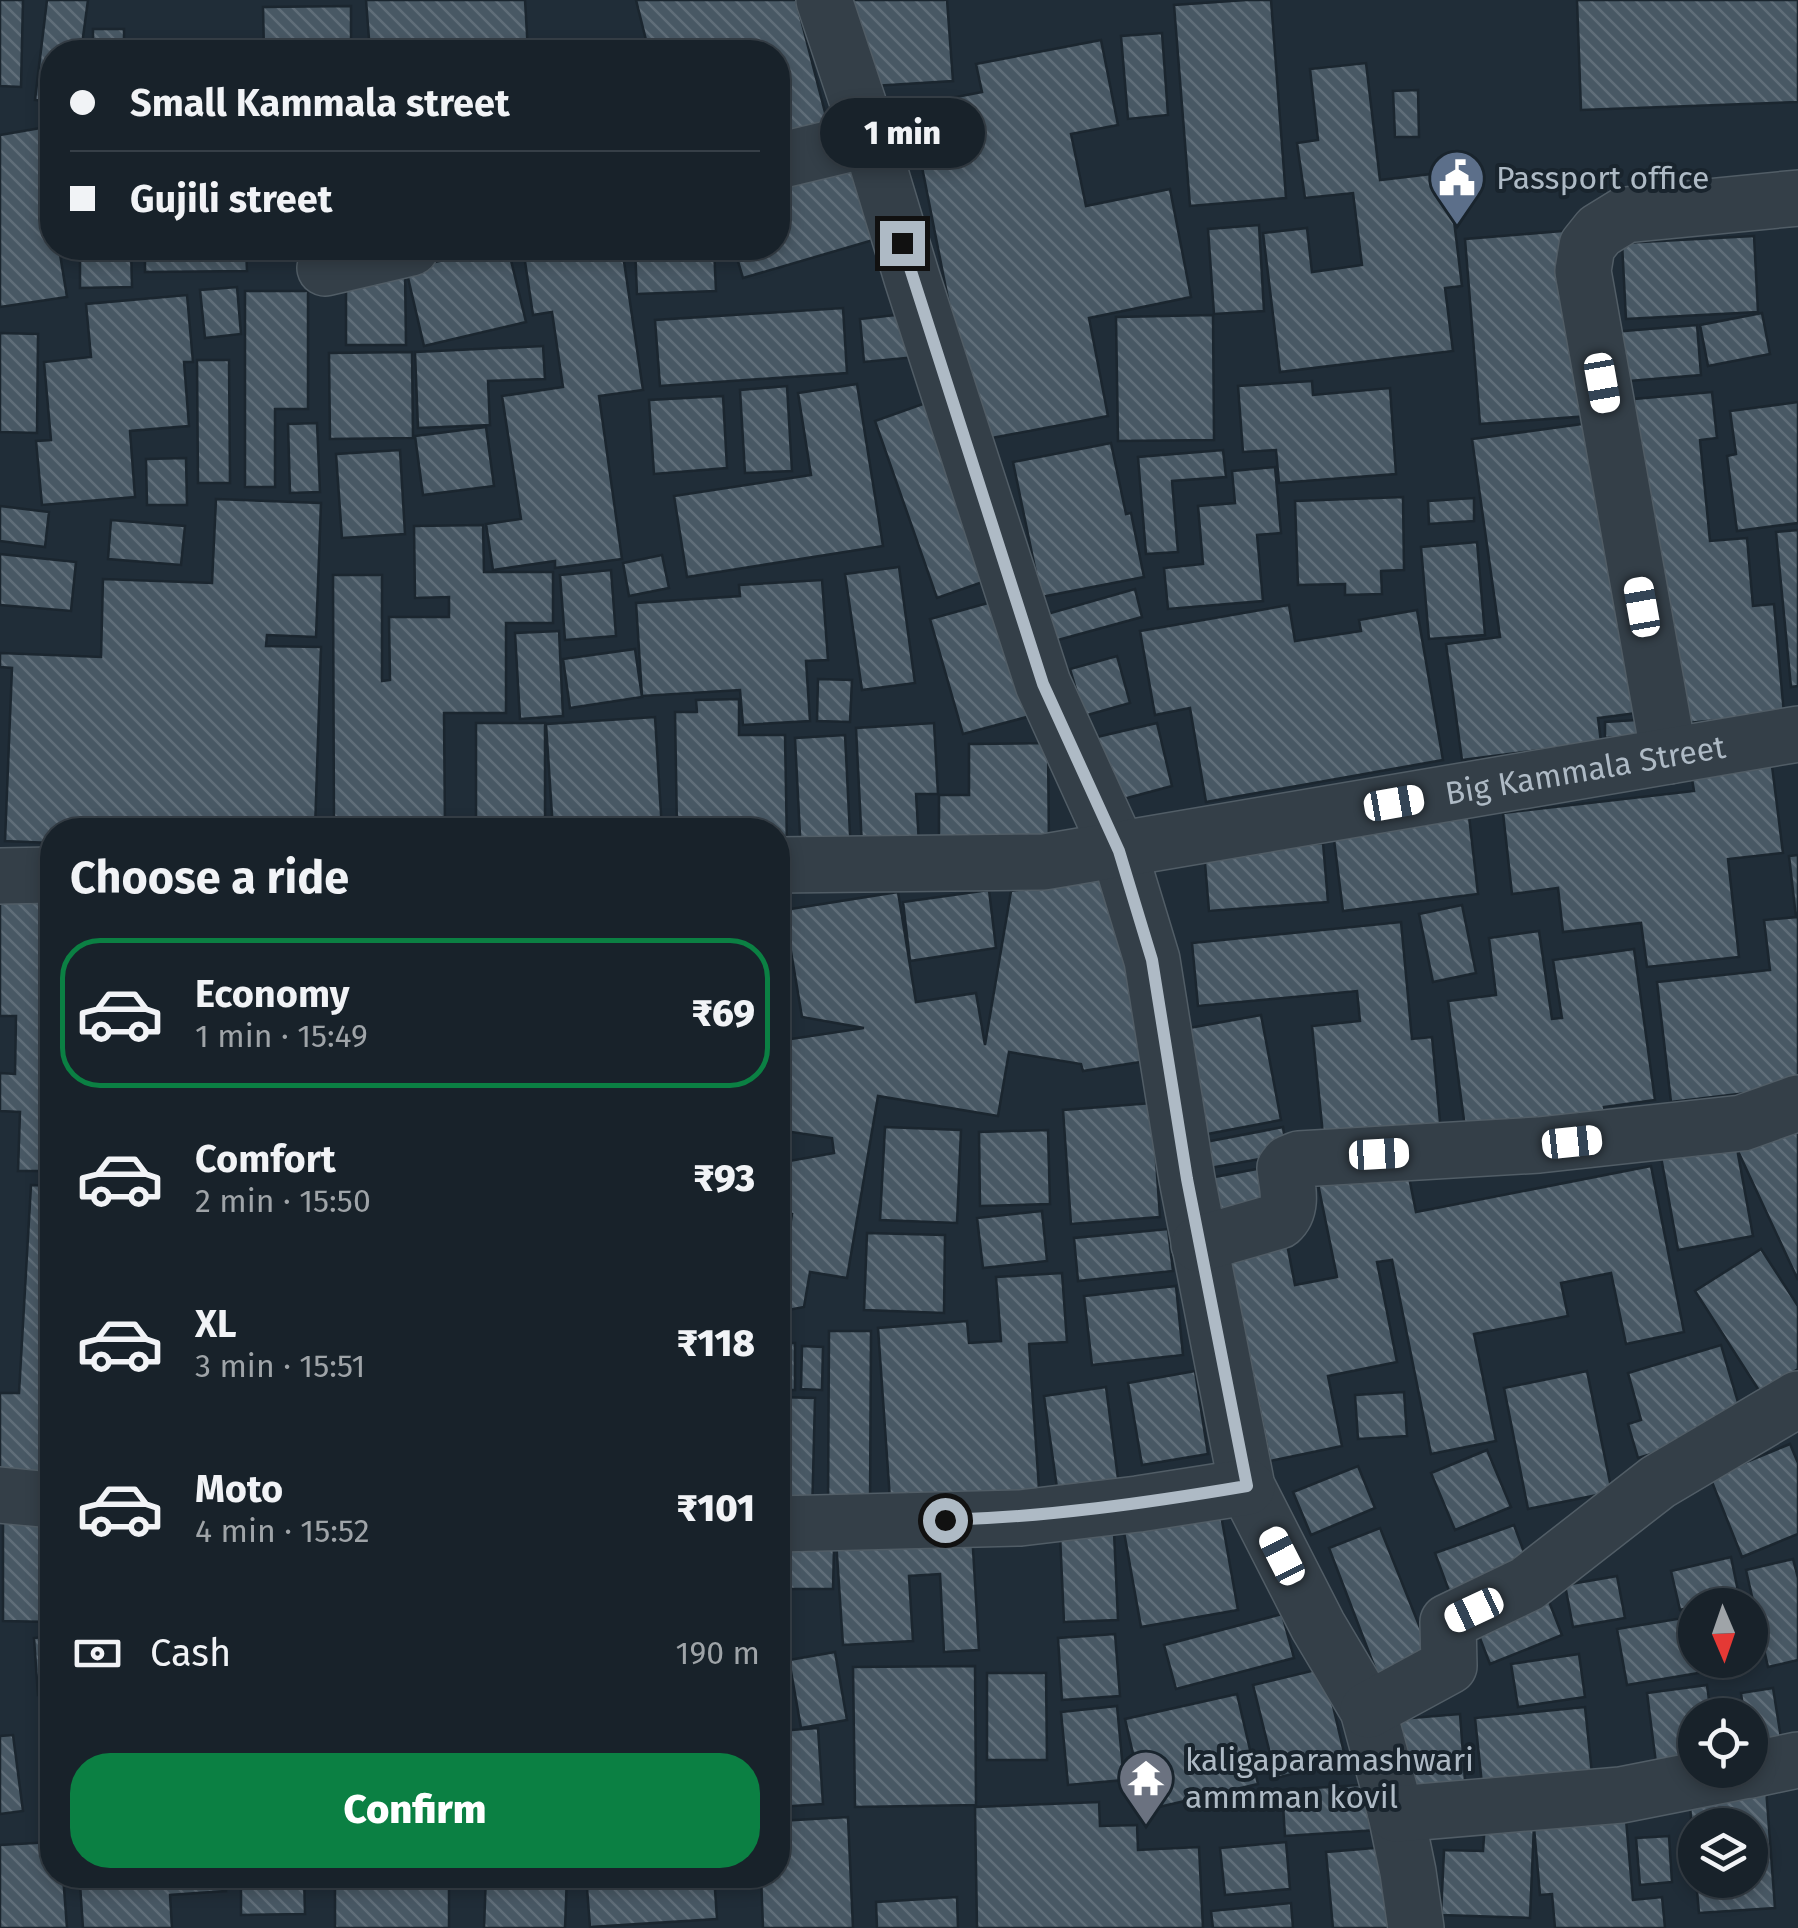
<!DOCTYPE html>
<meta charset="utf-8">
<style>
body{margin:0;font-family:"Fira Sans",sans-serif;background:#212a32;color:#f1f3f6;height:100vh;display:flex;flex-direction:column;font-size:38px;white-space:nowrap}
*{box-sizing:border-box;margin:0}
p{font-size:32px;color:#9fa4a8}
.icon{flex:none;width:55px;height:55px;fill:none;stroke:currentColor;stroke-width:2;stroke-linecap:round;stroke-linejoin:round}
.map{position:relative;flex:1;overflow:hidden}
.panel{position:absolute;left:40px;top:818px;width:750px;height:1070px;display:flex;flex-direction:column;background:#18222a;border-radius:40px;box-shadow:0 5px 15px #0003,0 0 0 2px #363f47}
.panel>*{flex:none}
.hud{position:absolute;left:40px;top:40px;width:750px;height:220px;border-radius:40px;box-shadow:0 5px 15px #0003,0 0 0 2px #363f47;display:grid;align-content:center;height:220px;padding:0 30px;background:#18222a}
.needle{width:65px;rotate:178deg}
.controls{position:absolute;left:1678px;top:1588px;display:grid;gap:20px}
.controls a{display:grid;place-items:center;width:90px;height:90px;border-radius:50%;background:#18222a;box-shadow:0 5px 15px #0003,0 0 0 2px #363f47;font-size:50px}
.end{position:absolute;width:45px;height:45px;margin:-22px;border:12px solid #aebac5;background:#111;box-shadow:0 0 0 5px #111}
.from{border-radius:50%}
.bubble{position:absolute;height:70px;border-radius:35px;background:#18222a;box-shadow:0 5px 15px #0003,0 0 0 2px #363f47;font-size:32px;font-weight:800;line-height:70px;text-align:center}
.car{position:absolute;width:30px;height:60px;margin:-30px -15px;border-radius:12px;box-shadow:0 0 8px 2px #0007;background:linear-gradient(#fff 24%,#345 0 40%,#fff 0 76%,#345 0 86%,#fff 0)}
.hud b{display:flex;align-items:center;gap:35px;height:95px;font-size:38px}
.hud b+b{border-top:2px solid #363f47}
.hud i{width:25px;height:25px;background:#f1f3f6}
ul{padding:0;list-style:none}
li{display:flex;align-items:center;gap:30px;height:150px;margin:0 20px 15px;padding:0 10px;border:5px solid transparent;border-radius:40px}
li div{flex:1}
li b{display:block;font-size:38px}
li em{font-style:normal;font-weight:800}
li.on{border-color:#0b8043}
li>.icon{width:90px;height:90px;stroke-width:1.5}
h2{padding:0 30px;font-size:45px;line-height:120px}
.pay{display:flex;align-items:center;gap:25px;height:110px;padding:0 30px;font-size:38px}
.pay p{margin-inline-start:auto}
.action{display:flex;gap:20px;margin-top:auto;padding:20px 30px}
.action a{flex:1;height:115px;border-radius:40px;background:#0b8043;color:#fff;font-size:40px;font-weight:800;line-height:115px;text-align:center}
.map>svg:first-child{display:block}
.building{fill:url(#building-back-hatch);stroke:#1b262f;stroke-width:2.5}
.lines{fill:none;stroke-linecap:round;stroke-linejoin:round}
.street-casing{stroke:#515d66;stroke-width:58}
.street{stroke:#343f48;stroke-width:55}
.route{stroke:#aebac5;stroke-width:12}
.labels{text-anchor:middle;stroke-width:8;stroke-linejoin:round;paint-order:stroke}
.poi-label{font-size:32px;fill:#aebac5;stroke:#19242d;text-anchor:start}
.street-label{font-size:32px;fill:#aebac5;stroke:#19242d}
</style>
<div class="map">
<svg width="1798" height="1928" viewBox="0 0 1798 1928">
<defs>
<pattern id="building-back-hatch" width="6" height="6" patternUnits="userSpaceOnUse" patternTransform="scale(2.5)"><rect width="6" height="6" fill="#485864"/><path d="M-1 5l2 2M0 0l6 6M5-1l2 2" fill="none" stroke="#606e79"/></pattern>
</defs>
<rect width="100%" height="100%" fill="#202d38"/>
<g class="building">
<path d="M0 0H23L21 87 0 86Z"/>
<path d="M47 0H88L81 52H52V102L35 100Z"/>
<path d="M366 0H525L528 52H370Z"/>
<path d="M636 0H796L828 124 778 137V52H649Z"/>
<path d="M851 0H947L953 81 857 87Z"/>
<path d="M1246 0H1271L1286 198 1190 206 1174 5Z"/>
<path d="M1577 0H1798V102L1581 110Z"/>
<path d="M351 6V52H264L263 7Z"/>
<rect x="93" y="29" width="31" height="23"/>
<path d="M1162 33 1168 115 1128 119 1121 36Z"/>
<path d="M1101 40 1118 125 1071 134 1086 206 1170 189 1191 297 1089 318 1108 416 976 441 910 106 982 92 976 64Z"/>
<path d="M1366 63 1380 180 1448 172 1462 286 1445 288 1453 351 1280 372 1263 233 1307 228 1312 272 1362 265 1353 193 1305 198 1297 143 1318 140 1310 69Z"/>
<path d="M1418 90 1419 137H1395L1393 91Z"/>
<path d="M52 126V248H59L67 297 0 307V135Z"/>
<path d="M865 161 887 236 743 278 734 248H778V176Z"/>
<path d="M1259 225 1264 311 1214 314 1208 229Z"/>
<path d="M1574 230 1589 416 1480 424 1465 239Z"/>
<path d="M1754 236 1758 312 1626 319 1622 243Z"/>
<path d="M80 248H131L132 287 80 288Z"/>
<path d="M145 248H246L247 271 145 272Z"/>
<path d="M493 248H508L526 322 424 346 406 269Z"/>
<path d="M523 248H622L643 390 599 396 622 559 555 568V561L493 570 486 524 521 519 502 396 563 387 552 312 533 315Z"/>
<path d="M635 248H714L716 291 637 294Z"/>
<path d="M346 272H405L406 345H346Z"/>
<path d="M237 287 241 334 205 338 200 290Z"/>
<path d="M245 291H308V409H275V487H245Z"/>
<path d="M187 295 193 362H184L189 426 130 431 135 497 42 505 36 441 51 440 44 362 91 357 86 304Z"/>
<path d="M843 308 847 373 660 386 655 320Z"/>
<path d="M922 312 927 356 864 362 860 319Z"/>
<path d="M1762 313 1770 354 1708 366 1700 325Z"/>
<path d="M1213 315 1214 440 1118 441 1116 317Z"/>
<path d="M1697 325 1701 375 1605 383 1600 333Z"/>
<path d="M0 333 38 334 37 433 0 432Z"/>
<path d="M543 346 545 379 488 381 490 425 418 428 415 352Z"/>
<path d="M412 352 413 438 330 439 329 353Z"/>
<path d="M197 360H229L230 483H198Z"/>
<path d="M1312 381 1313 395 1390 388 1396 474 1279 483 1276 450 1243 452 1238 386Z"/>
<path d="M857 384 883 546 687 577 674 496 811 475 798 393Z"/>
<path d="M787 386 792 471 745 473 740 390Z"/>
<path d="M1712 392 1717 438 1700 440 1710 541 1747 538 1753 606 1774 604 1784 714 1666 725 1634 399Z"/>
<path d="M723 396 727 468 654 474 649 400Z"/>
<path d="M934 400 997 577 937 598 875 421Z"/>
<path d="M1798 402V523L1737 531 1727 456 1736 454 1730 411Z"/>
<path d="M1604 421 1644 712 1598 718 1601 742 1462 760 1446 644 1500 637 1472 439Z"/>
<path d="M317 423 320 492 290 493 288 424Z"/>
<path d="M486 427 494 486 423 495 415 436Z"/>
<path d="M1111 443 1126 514 1131 513 1144 577 1041 597 1013 462Z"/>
<path d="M400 450 405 534 342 538 336 454Z"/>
<path d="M1223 450 1226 477 1172 481 1178 552 1146 554 1138 457Z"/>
<path d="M186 458 187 505H147L146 459Z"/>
<path d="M1275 467 1281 533 1257 535 1263 601 1168 609 1164 568 1203 564 1198 506 1235 503 1232 471Z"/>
<path d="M1403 497 1404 570 1381 571 1382 594 1345 595V584L1298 585 1295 501Z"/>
<path d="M1474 498V521L1429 524 1428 501Z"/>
<path d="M216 499 321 503 316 637 267 635 266 646 321 647 315 830H52V843L5 841 12 668 0 667V653L101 657 103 579 212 583Z"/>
<path d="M0 506 49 512 45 547 0 541Z"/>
<path d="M111 520 185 526 181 565 108 559Z"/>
<path d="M483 525 484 572H553V623H506V713H444L445 830H334L333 575H382V681L390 680 389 617H449V597L415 598 414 526Z"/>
<path d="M1798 530V686L1791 687 1776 532Z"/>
<path d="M1477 542 1485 635 1429 639 1421 547Z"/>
<path d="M0 554 76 562 71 611 0 605Z"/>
<path d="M662 555 669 588 629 596 623 563Z"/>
<path d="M899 567 915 683 862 690 845 574Z"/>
<path d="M611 570 616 636 565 640 560 575Z"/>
<path d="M822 580 828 660 806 661 810 721 743 725 740 690 642 696 636 603 740 596 739 585Z"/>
<path d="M1135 589 1142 617 1047 643 1040 616Z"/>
<path d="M1006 598 1038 714 963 734 930 619Z"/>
<path d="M1289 605 1295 641 1361 631 1359 620 1417 610 1443 760 1206 802 1190 708 1155 715 1140 631Z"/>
<path d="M559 631 563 716 520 719 515 633Z"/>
<path d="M635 649 642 697 570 708 563 659Z"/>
<path d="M1117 656 1130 703 1084 716 1070 669Z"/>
<path d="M818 679 852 680 850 722 817 721Z"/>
<path d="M739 699V735H785L787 846H778V830H677L675 712H697L696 700Z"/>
<path d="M655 717 662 830H553L546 724Z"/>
<path d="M1652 719V735L1605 738V722Z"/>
<rect x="476" y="723" width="69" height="107"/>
<path d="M934 723 938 794H916L919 844 862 847 856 728Z"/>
<path d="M1157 723 1172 786 1112 802 1097 737Z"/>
<path d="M845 735 851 854 801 855 795 738Z"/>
<path d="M1048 743 1049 849 939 850V795H969V744Z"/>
<path d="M1771 758 1783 853 1728 859 1739 957 1647 967 1641 923 1563 932 1558 888 1512 894 1503 813 1694 791 1690 767Z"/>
<path d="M1467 799 1478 894 1343 911 1331 816Z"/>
<path d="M1323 843 1328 902 1209 911 1204 851Z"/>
<path d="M1798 855V1087L1671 1102 1657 982 1770 970 1764 920 1796 917 1789 856Z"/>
<path d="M1123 872 1153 1060 1083 1071 1081 1064 1009 1052 998 1116 878 1096 847 1278 810 1272 804 1307 778 1312V1299L792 1214 778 1211V1163L834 1153 832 1138 778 1130V1079L784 1040 864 1028 802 1017 784 910 898 892 916 1002 976 993 985 1045 1011 891Z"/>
<path d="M989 890 996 948 910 961 903 902Z"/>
<path d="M0 893 52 895V1171H18L20 1112 0 1111V1073L15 1074 16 1016H0Z"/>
<path d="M1462 905 1476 973 1433 982 1419 914Z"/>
<path d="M1401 922 1412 1039 1432 1037 1441 1132 1324 1145 1312 1026 1360 1021 1357 991 1198 1006 1192 943Z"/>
<path d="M1539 931 1552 1019 1562 1018 1553 960 1634 949 1655 1100 1604 1107 1605 1111 1466 1135 1448 1001 1496 995 1489 938Z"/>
<path d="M1261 1015 1281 1120 1197 1136 1178 1030Z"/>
<path d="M1152 1103 1160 1217 1071 1224 1063 1110Z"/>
<path d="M1798 1121V1280L1737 1149Z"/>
<path d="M885 1127 961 1130 957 1223 880 1220Z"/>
<path d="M1283 1127 1287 1154 1199 1170 1195 1144Z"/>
<path d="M1048 1130 1050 1204 980 1206 979 1132Z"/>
<path d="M1736 1143 1753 1236 1678 1250 1661 1157Z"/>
<path d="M1406 1162 1416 1212 1651 1166 1684 1332 1626 1344 1611 1273 1561 1283 1568 1316 1474 1334 1496 1441 1431 1454 1392 1260 1377 1262 1397 1362 1328 1376 1342 1446 1270 1461 1229 1255 1287 1244 1295 1285 1337 1277 1317 1179Z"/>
<path d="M1262 1168 1271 1213 1207 1224 1199 1180Z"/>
<path d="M31 1185 52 1186V1489L0 1486V1393H19Z"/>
<path d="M1042 1211 1047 1261 983 1268 977 1218Z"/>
<path d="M1168 1229 1173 1271 1078 1281 1074 1238Z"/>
<path d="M867 1233 945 1235 944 1313 864 1310Z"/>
<path d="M1761 1249 1798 1306V1369L1760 1392 1695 1291Z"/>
<path d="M1062 1273 1067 1342 1029 1344 1040 1503 891 1514 878 1328 967 1321 969 1343 1001 1341 996 1277Z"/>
<path d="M1176 1286 1183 1355 1092 1365 1084 1296Z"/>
<path d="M829 1331H871L870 1507 828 1508Z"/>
<rect x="778" y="1343" width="17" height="47"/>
<path d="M1721 1345 1745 1426 1638 1458 1628 1424 1641 1420 1628 1373Z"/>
<path d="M802 1346 823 1347 822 1390 801 1389Z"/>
<path d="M1195 1371 1208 1454 1142 1465 1128 1383Z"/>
<path d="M1587 1371 1612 1492 1528 1509 1504 1388Z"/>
<path d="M1106 1387 1119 1486 1058 1495 1044 1396Z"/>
<path d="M1404 1392 1407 1436 1358 1439 1355 1395Z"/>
<path d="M778 1397 815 1398 812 1516 778 1515Z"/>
<path d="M1790 1444 1798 1463V1534L1742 1557 1710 1477Z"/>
<path d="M1487 1450 1511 1507 1455 1530 1431 1473Z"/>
<path d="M1358 1466 1375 1508 1311 1535 1293 1492Z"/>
<path d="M1221 1515 1238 1610 1141 1627 1124 1532Z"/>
<path d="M3 1518H52V1622L3 1621Z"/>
<path d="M1514 1525 1528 1563 1449 1591 1435 1553Z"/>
<path d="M1380 1528 1431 1655 1378 1676 1329 1548Z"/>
<path d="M972 1532 979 1650 944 1652 940 1574 909 1576 913 1641 843 1645 836 1540Z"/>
<path d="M1114 1532 1118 1620 1064 1622 1060 1535Z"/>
<path d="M779 1547H834L833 1589H779Z"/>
<path d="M1731 1557 1739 1596 1680 1610 1671 1571Z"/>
<path d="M1793 1559 1798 1578V1660L1768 1667 1746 1570Z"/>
<path d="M1617 1576 1625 1618 1573 1627 1565 1585Z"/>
<path d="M1548 1599 1562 1635 1490 1664 1476 1628Z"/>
<path d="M1282 1614 1294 1658 1176 1689 1164 1645Z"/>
<path d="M1695 1616V1660H1746V1665L1627 1685 1617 1629Z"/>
<path d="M1115 1634 1120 1696 1062 1700 1058 1638Z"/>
<path d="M52 1636V1694L38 1695 34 1638Z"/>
<path d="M835 1652 847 1720 801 1728 789 1660Z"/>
<path d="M1579 1654 1585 1697 1518 1707 1511 1664Z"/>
<path d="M975 1666 976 1805 855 1807 853 1667Z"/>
<path d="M1324 1668 1346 1761 1276 1778 1253 1685Z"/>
<path d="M987 1673H1046L1047 1760H987Z"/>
<path d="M1707 1685 1711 1715H1695V1767L1657 1771 1647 1693Z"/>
<path d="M1773 1688 1784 1757 1750 1756V1715H1744L1741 1693Z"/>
<path d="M1237 1694 1258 1784 1146 1810 1125 1719Z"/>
<path d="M1117 1706 1124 1780 1068 1785 1061 1712Z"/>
<path d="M1585 1707 1593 1783 1483 1794 1475 1718Z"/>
<path d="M1460 1714 1466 1794 1406 1798 1399 1719Z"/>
<path d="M778 1717 779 1731 818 1728 823 1804 778 1807Z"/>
<path d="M13 1735 23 1811 0 1814V1736Z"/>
<path d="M1375 1784 1378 1830 1285 1836 1282 1790Z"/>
<path d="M1766 1788 1775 1908 1699 1913 1696 1880H1750V1825H1695V1865L1689 1794Z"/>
<path d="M1099 1802 1100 1826 1137 1825 1138 1850 1199 1847 1203 1928H977L975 1807Z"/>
<path d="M1625 1808 1633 1900 1662 1897 1665 1928H1555L1552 1894 1540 1895 1533 1816Z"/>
<path d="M848 1817 853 1928H763L761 1875H778V1821Z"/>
<path d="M1485 1822 1534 1824 1530 1918 1441 1915 1444 1850 1483 1851Z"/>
<path d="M1669 1836 1672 1882 1640 1885 1636 1838Z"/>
<path d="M52 1842V1875H63L67 1928H0V1845Z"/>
<path d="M1286 1842 1290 1889 1225 1895 1220 1848Z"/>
<path d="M1386 1847 1394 1928H1333L1326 1852Z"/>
<path d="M109 1875H225L226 1891 170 1895 172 1928H83L80 1884 109 1882Z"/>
<path d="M241 1875H304L305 1914 241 1915Z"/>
<rect x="335" y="1875" width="114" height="53"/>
<path d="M486 1875H567L565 1928H484Z"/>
<path d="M586 1875H714L717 1919 590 1927Z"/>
<path d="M957 1897 958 1928H877L876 1902Z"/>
<path d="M1291 1903 1293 1928H1213L1211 1911Z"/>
</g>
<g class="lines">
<g class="street-casing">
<g id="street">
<path d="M824 0 870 139 912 278 1043 684 1119 851 1152 960 1187 1179 1247 1487 1318 1626 1368 1710 1396 1814 1408 1872 1416 1928"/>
<path d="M778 161 870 139"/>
<path d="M325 268 411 248"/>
<path d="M1669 756 1583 271 1587 246 1599 231 1625 215 1798 198"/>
<path id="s1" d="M778 865 1044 862 1798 734"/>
<path d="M0 876 52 875"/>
<path d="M1199 1244 1279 1221C1294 1208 1287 1186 1285 1168L1289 1163 1299 1159 1539 1145 1742 1123 1798 1103"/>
<path d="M0 1495 52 1500"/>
<path d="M778 1524 1020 1518 1138 1504 1247 1487"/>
<path d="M1368 1710 1449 1666 1448 1622 1527 1584 1658 1482 1798 1399"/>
<path d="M1750 1770 1798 1760"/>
<path d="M1396 1814 1621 1795 1748 1770"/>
</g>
</g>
<use href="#street" class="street"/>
</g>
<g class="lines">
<path class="route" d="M902 243 1043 684 1119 851 1152 960 1187 1179 1247 1486C1147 1503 1047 1517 945 1520"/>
</g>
<defs>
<g id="civic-pin" transform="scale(2.875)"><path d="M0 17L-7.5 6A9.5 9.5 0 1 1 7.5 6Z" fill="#5c6f8a" stroke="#19242d"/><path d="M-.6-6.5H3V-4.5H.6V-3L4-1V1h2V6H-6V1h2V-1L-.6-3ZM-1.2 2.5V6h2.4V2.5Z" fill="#fff"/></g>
<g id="temple-pin" transform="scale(2.875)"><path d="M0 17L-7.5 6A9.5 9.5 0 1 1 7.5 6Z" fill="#6b7280" stroke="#19242d"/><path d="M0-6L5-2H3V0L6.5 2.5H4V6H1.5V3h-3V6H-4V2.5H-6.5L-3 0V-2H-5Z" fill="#fff"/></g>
</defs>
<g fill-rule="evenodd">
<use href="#civic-pin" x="1457" y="178"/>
<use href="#temple-pin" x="1146" y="1778"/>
</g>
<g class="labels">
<g class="poi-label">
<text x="1496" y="189">Passport office</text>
<text x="1185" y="1771">kaligaparamashwari<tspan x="1185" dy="37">ammman kovil</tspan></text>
</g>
<g class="street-label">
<text dy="11" stroke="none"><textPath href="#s1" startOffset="815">Big Kammala Street</textPath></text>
</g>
</g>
</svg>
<div class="controls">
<a><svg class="needle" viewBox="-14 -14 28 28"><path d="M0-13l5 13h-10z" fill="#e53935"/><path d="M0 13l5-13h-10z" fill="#9fa4a8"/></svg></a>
<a><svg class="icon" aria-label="locate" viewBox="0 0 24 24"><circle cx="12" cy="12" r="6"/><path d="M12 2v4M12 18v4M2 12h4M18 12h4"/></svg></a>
<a><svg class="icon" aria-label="layers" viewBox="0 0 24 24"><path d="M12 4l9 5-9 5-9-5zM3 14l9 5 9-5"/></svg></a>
</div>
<i class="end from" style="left:945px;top:1520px"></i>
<i class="end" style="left:902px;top:243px"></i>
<div class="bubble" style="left:820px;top:98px;width:165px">1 min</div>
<i class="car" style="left:1602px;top:383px;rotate:170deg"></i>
<i class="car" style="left:1642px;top:607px;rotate:350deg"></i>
<i class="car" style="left:1394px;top:803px;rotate:80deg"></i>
<i class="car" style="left:1572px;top:1142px;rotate:84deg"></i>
<i class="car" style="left:1379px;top:1154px;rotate:87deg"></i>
<i class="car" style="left:1282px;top:1556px;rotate:333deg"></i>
<i class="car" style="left:1474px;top:1610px;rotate:245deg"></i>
<div class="hud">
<b><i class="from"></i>Small Kammala street</b>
<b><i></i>Gujili street</b>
</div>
<section class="panel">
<h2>Choose a ride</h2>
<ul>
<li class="on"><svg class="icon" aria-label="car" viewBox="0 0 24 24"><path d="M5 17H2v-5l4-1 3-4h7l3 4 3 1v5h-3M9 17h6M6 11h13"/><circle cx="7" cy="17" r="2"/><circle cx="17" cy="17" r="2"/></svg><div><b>Economy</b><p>1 min · 15:49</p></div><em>₹69</em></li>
<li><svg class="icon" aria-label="car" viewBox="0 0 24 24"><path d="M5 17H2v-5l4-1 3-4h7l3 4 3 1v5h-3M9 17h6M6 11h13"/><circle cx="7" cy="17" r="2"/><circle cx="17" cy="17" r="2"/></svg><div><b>Comfort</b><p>2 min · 15:50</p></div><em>₹93</em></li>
<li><svg class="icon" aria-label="car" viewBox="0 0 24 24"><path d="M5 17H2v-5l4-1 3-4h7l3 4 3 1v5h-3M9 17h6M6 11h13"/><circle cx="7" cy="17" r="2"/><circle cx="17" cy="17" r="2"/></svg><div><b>XL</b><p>3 min · 15:51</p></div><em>₹118</em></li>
<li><svg class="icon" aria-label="car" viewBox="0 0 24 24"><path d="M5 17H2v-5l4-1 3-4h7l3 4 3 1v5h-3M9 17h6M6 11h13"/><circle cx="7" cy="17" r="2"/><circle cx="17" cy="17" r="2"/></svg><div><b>Moto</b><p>4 min · 15:52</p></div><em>₹101</em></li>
</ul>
<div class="pay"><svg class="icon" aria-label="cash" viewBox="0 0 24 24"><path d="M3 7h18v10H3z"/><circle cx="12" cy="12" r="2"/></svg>Cash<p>190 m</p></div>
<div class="action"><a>Confirm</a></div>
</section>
</div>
